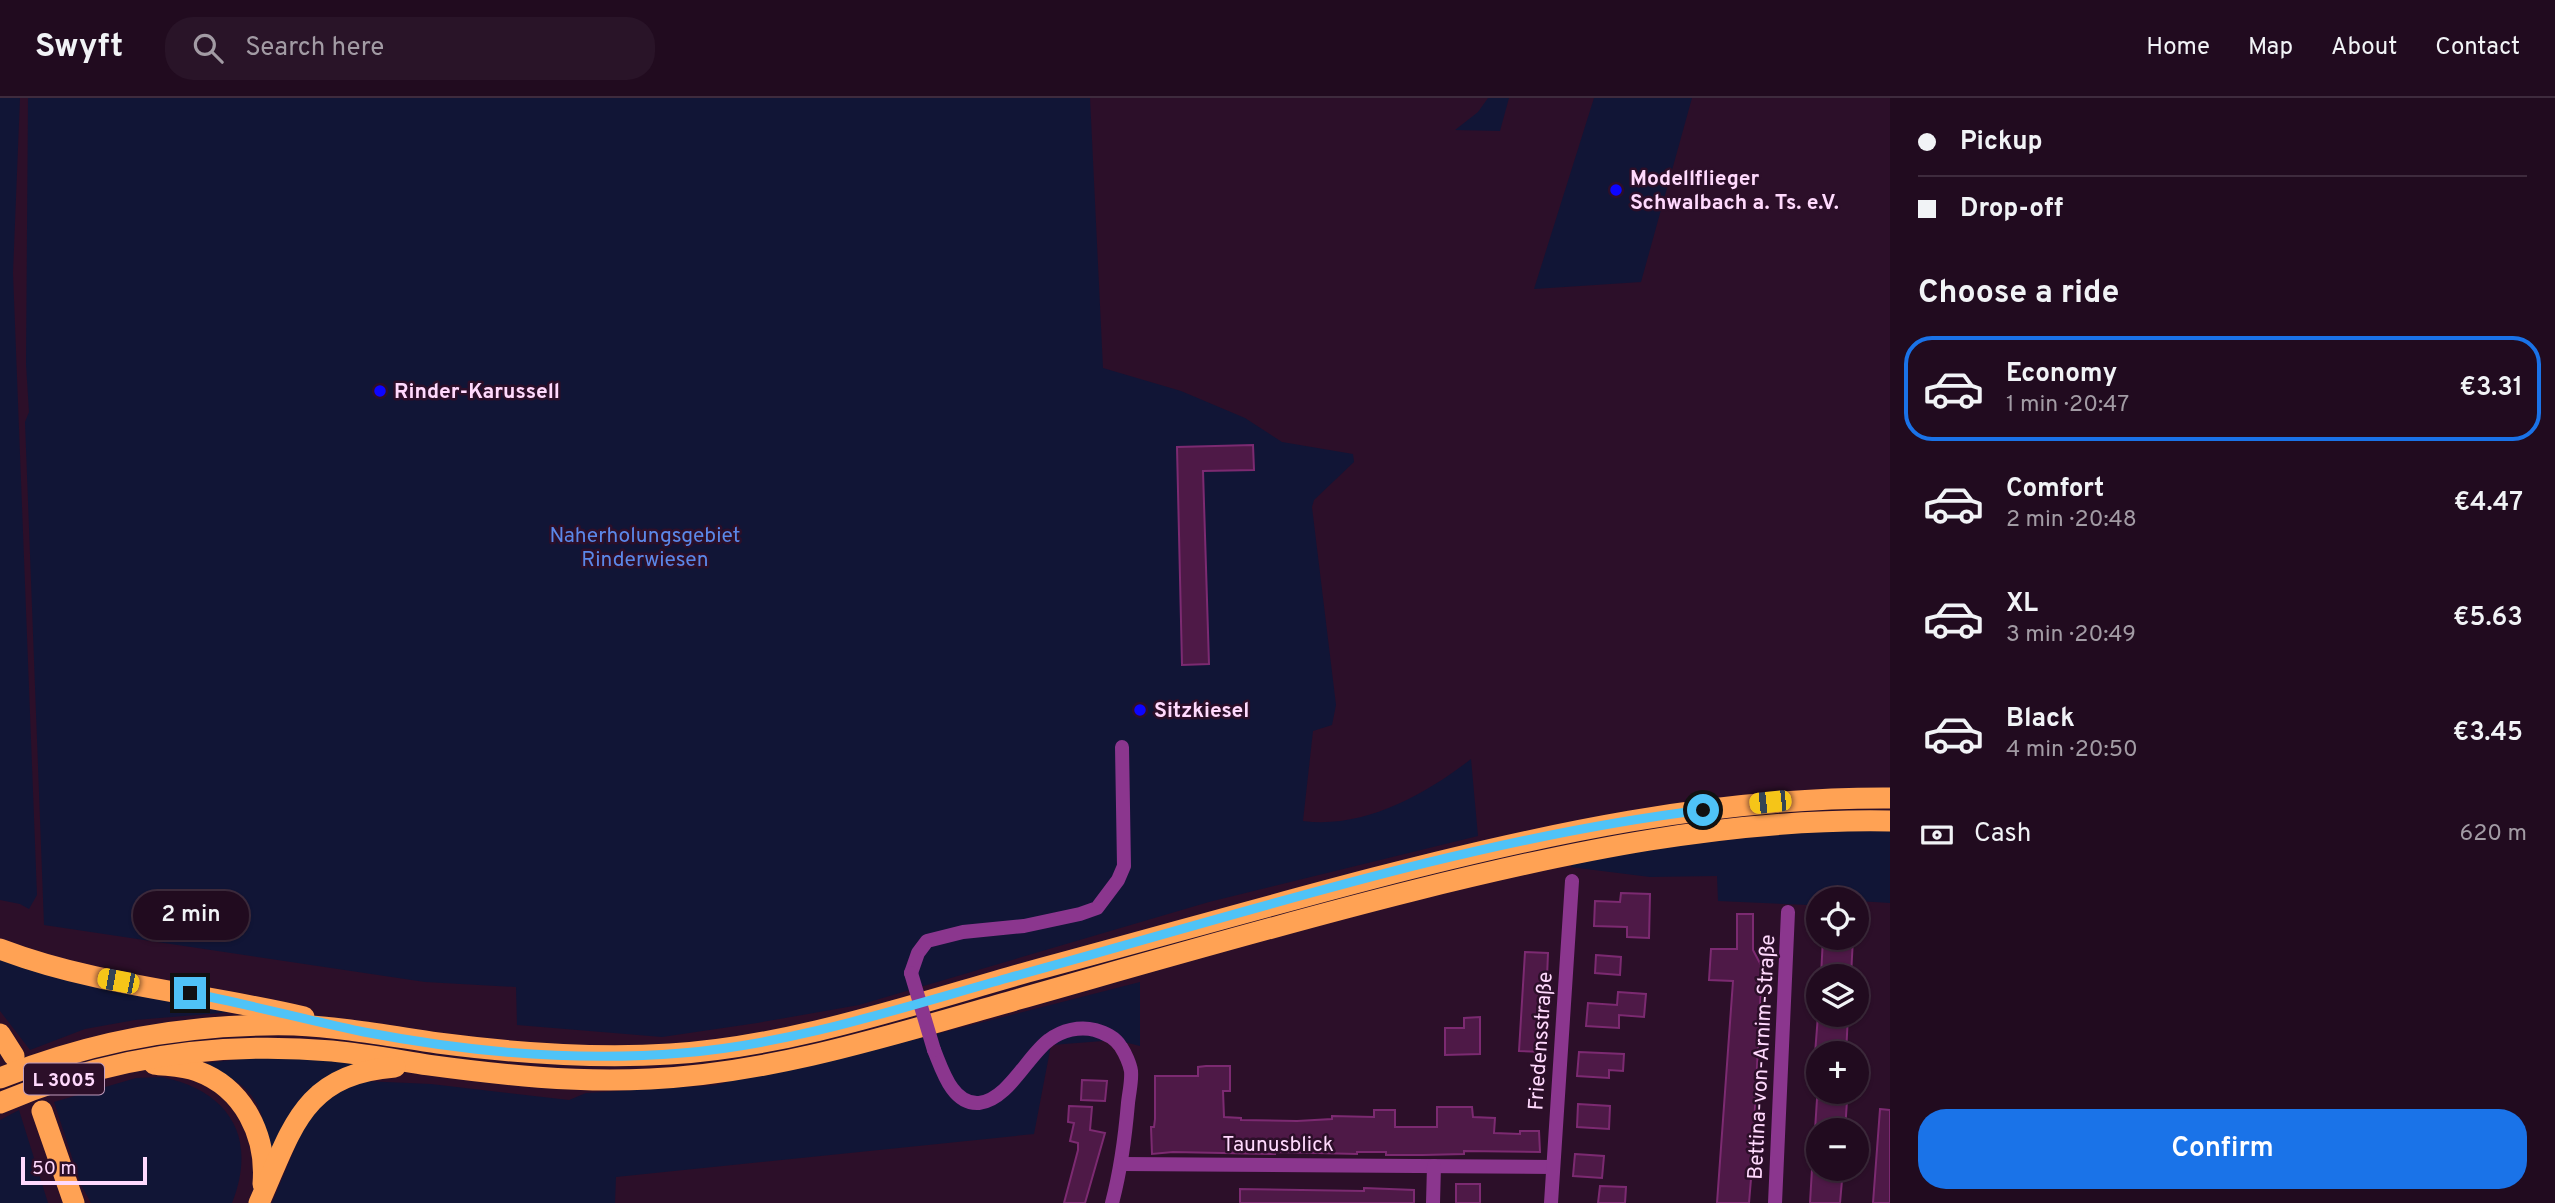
<!DOCTYPE html>
<meta charset="utf-8">
<style>
body{margin:0;font-family:Overpass,sans-serif;background:#291428;color:#f1f3f6;height:100vh;display:flex;flex-direction:column;font-size:26px;white-space:nowrap}
*{box-sizing:border-box;margin:0}
p{font-size:23px;color:#a29ba4}
.icon{flex:none;width:38px;height:38px;fill:none;stroke:currentColor;stroke-width:2;stroke-linecap:round;stroke-linejoin:round}
.map{position:relative;flex:1;overflow:hidden}
.side{display:flex;flex-direction:column;background:#210b1f;width:665px}
.side>*{flex:none}
.hud{display:grid;align-content:center;height:154px;padding:0 28px;background:#210b1f}
.tools{position:absolute;left:1806px;top:789px;display:grid;gap:14px}
.tools a{display:grid;place-items:center;width:63px;height:63px;border-radius:50%;background:#210b1f;box-shadow:0 2px 5px #0004,0 0 0 2px #3e2b3d;font-size:35px}
.scale{position:absolute;left:21px;bottom:18px;width:126px;box-sizing:border-box;padding-left:7px;border:4px solid #ffd9fd;border-top:0;font-size:19px;line-height:24px;white-space:nowrap;color:#ffd9fd;-webkit-text-stroke:5px #2c0f29;paint-order:stroke}
.end{position:absolute;width:32px;height:32px;margin:-16px;border:9px solid #4fc3f7;background:#111;box-shadow:0 0 0 4px #111}
.from{border-radius:50%}
.bubble{position:absolute;height:49px;border-radius:24px;background:#210b1f;box-shadow:0 2px 5px #0004,0 0 0 2px #3e2b3d;font-size:23px;font-weight:600;line-height:49px;text-align:center}
.car{position:absolute;width:21px;height:42px;margin:-21px -10px;border-radius:9px;box-shadow:0 0 5px 2px #0007;background:linear-gradient(#f5c518 24%,#345 0 40%,#f5c518 0 76%,#345 0 86%,#f5c518 0)}
.hud b{display:flex;align-items:center;gap:24px;height:66px;font-size:26px}
.hud b+b{border-top:2px solid #3e2b3d}
.hud i{width:18px;height:18px;background:#f1f3f6}
ul{padding:0;list-style:none}
li{display:flex;align-items:center;gap:21px;height:105px;margin:0 14px 10px;padding:0 14px;border:4px solid transparent;border-radius:28px}
li div{flex:1}
li b{display:block;font-size:26px}
li em{font-style:normal;font-weight:600}
li.on{border-color:#1a73e8}
li>.icon{width:63px;height:63px;stroke-width:1.5}
h2{padding:0 28px;font-size:32px;line-height:84px}
.pay{display:flex;align-items:center;gap:18px;height:77px;padding:0 28px;font-size:26px}
.pay p{margin-inline-start:auto}
.action{display:flex;gap:14px;margin-top:auto;padding:14px 28px}
.action a{flex:1;height:80px;border-radius:28px;background:#1a73e8;color:#fff;font-size:28px;font-weight:600;line-height:80px;text-align:center}
header{display:flex;align-items:center;gap:42px;box-sizing:border-box;height:98px;padding:0 35px;background:#210b1f;border-bottom:2px solid #3e2b3d}
header strong{font-size:33px}
nav{display:flex;gap:38px;margin-inline-start:auto;font-size:24px}
.search{width:490px;height:63px;background:#291428;display:flex;align-items:center;gap:18px;box-sizing:border-box;padding:0 24px;border-radius:28px;color:#a29ba4;font-size:26px}
main{display:flex;flex:1;min-height:0}
.map>svg:first-child{display:block}
.green{fill:#111536}
.building{fill:#4e1947;stroke:#7c2a71;stroke-width:2}
.lines{fill:none;stroke-linecap:round;stroke-linejoin:round}
.street{stroke:#8b368e;stroke-width:14}
.highway{stroke:#ffa254;stroke-width:21}
.street-bridge{stroke:#8b368e;stroke-width:14}
.route{stroke:#4fc3f7;stroke-width:9}
.poi-dot{fill:#0d05ff;stroke:#2c0f29;stroke-width:2.5}
.labels{text-anchor:middle;stroke-width:5;stroke-linejoin:round;paint-order:stroke}
.shield{fill:#2c0f29;stroke:#c09cbd;stroke-width:2}
.shield-label{font-size:19px;font-weight:bold;fill:#ffd9fd}
.poi-label{font-size:21px;font-weight:bold;fill:#ffd9fd;stroke:#2c0f29;text-anchor:start}
.park-label{font-size:21px;fill:#5b88e9;stroke:#2c0f29}
.street-label{font-size:21px;fill:#ffd9fd;stroke:#2c0f29}
</style>
<header>
<strong>Swyft</strong>
<div class="search"><svg class="icon" aria-label="search" viewBox="0 0 24 24"><circle cx="10" cy="10" r="6"/><path d="M15 15l6 6"/></svg>Search here</div>
<nav><a>Home</a><a>Map</a><a>About</a><a>Contact</a></nav>
</header>
<main>
<div class="map">
<svg width="1890" height="1105" viewBox="0 0 1890 1105">
<rect width="100%" height="100%" fill="#2c0f29"/>
<g class="green">
<path d="M0 0H20L13 175 37 797 29 811 20 806 0 802Z"/>
<path d="M28 0H1090L1103 270 1181 293 1245 320 1282 344 1353 356 1354 364 1314 402 1312 409 1336 607 1332 627 1313 633 1303 723C1363 731 1425 697 1471 661L1478 738 1209 804 859 907 757 925 662 939 517 927 516 889 425 884 44 827 25 324 29 314 26 266Z"/>
<path d="M1488 0H1509L1500 33 1455 32 1478 14Z"/>
<path d="M1594 0H1692L1641 184 1534 191Z"/>
<path d="M1890 730V805L1857 803V802L1812 801 1809 807 1718 803 1717 778 1650 779 1570 769 1583 759 1780 736Z"/>
<path d="M0 859 233 914 135 922 85 931 30 952 0 913Z"/>
<path d="M1140 884V948L1116 942 1051 947 1034 1036 616 1079 615 1105H272L304 1028 318 1009 343 992 364 983 431 986 569 1002 586 995 716 987 770 972 854 957Z"/>
<path d="M250 960H302L374 966 350 971 268 1061C266 1005 252 983 197 966Z"/>
<path d="M162 979C229 993 258 1039 232 1105H91L81 1087 54 1004 136 980Z"/>
<path d="M19 1012 48 1105H0V1022Z"/>
</g>
<g class="building">
<path d="M1253 347 1254 372 1203 373 1209 566 1182 567 1177 349Z"/>
<path d="M1621 795 1650 796 1649 840 1627 839V829L1594 828 1595 803 1620 804Z"/>
<path d="M1737 816H1753V852L1762 869 1752 1069 1749 1105H1717L1733 883 1709 882 1711 851H1737Z"/>
<path d="M1823 840H1853L1851 878H1821Z"/>
<path d="M1525 854 1548 855 1544 954 1519 953Z"/>
<path d="M1596 857 1621 859 1620 877 1595 875Z"/>
<path d="M1618 894 1646 896 1644 919 1619 917V930L1586 928 1588 905 1617 907Z"/>
<path d="M1818 917H1848L1846 956H1815Z"/>
<path d="M1480 919V956L1445 957V930H1464V920Z"/>
<path d="M1579 954 1624 956 1623 973 1609 972V980L1577 978Z"/>
<path d="M1206 968H1230V993H1223L1224 1019 1241 1020V1022L1297 1023 1332 1021V1018L1374 1019V1012H1395V1029H1437V1009H1472L1473 1019 1495 1020 1494 1035 1520 1036V1033H1539L1540 1054 1464 1053V1056L1423 1057H1386V1054H1357V1056L1275 1054V1056L1173 1054 1152 1056 1151 1029H1154L1155 1021V978H1198V969Z"/>
<path d="M1082 982 1107 983 1105 1003 1081 1002Z"/>
<path d="M1817 1001 1847 1003 1845 1032H1815Z"/>
<path d="M1578 1006 1610 1008 1609 1031 1577 1029Z"/>
<path d="M1069 1008 1092 1009 1090 1032 1105 1035 1085 1105H1064L1078 1052V1045L1070 1043 1074 1025 1068 1024Z"/>
<path d="M1880 1011 1890 1012V1105H1873Z"/>
<path d="M1575 1056 1604 1058 1602 1080 1573 1078Z"/>
<path d="M1812 1071H1843L1840 1105H1810Z"/>
<rect x="1456" y="1086" width="24" height="19"/>
<path d="M1600 1088 1626 1089 1625 1105H1598Z"/>
<path d="M1364 1090 1414 1092V1105H1240V1091L1364 1093Z"/>
</g>
<g class="lines">
<g class="street">
<path d="M911 875 918 855 927 843 963 834 1024 828 1080 816 1097 810 1118 782 1124 768 1122 649"/>
<path d="M934 952C942 971 952 1007 979 1005 1008 1002 1028 957 1049 942 1062 932 1080 928 1095 932 1105 935 1115 939 1121 949 1125 955 1130 966 1131 973 1132 983 1129 995 1128 1005 1125 1040 1121 1071 1112 1105"/>
<path d="M1123 1066 1553 1069"/>
<path d="M1433 1105 1434 1068"/>
<path d="M1551 1105 1572 783"/>
<path d="M1775 1105 1788 814"/>
</g>
<g class="highway">
<path d="M0 851C97 888 203 895 304 919"/>
<path d="M0 936 14 958"/>
<path d="M154 966C168 968 184 968 197 973 244 990 267 1038 263 1086"/>
<path d="M0 980C94 942 192 925 294 927 342 929 390 938 438 945 515 955 592 961 670 956 789 949 914 906 1028 874 1144 843 1259 810 1374 780 1544 736 1714 699 1890 700"/>
<path d="M0 1005C105 960 218 943 332 953 364 956 396 962 428 967 502 977 575 985 650 981 776 975 898 935 1019 901 1150 864 1280 826 1412 793 1568 754 1728 720 1890 723"/>
<path d="M42 1013 74 1105"/>
<path d="M259 1105C292 1032 302 976 395 969"/>
</g>
<path class="street-bridge" d="M911 875 934 952"/>
</g>
<g class="lines">
<path class="route" d="M190 895C248 906 306 922 364 934 468 954 577 964 682 955 793 946 901 910 1008 880 1235 818 1469 741 1703 712"/>
</g>
<g class="poi-dot">
<circle cx="1616" cy="92" r="7"/>
<circle cx="380" cy="293" r="7"/>
<circle cx="1140" cy="612" r="7"/>
</g>
<g class="labels">
<rect class="shield" x="24" y="965.5" width="80" height="31" rx="5"/>
<g class="shield-label">
<text x="64" y="988">L 3005</text>
</g>
<g class="poi-label">
<text x="1630" y="87">Modellflieger<tspan x="1630" dy="24">Schwalbach a. Ts. e.V.</tspan></text>
<text x="394" y="300">Rinder-Karussell</text>
<text x="1154" y="619">Sitzkiesel</text>
</g>
<g class="park-label">
<text x="645" y="444">Naherholungsgebiet<tspan x="645" dy="24">Rinderwiesen</tspan></text>
</g>
<g class="street-label">
<text transform="translate(1540 943) rotate(-86)" y="7">Friedensstraße</text>
<text transform="translate(1761 959) rotate(-87)" y="7">Bettina-von-Arnim-Straße</text>
<text x="1278" y="1053">Taunusblick</text>
</g>
</g>
</svg>
<div class="tools">
<a><svg class="icon" aria-label="locate" viewBox="0 0 24 24"><circle cx="12" cy="12" r="6"/><path d="M12 2v4M12 18v4M2 12h4M18 12h4"/></svg></a>
<a><svg class="icon" aria-label="layers" viewBox="0 0 24 24"><path d="M12 4l9 5-9 5-9-5zM3 14l9 5 9-5"/></svg></a>
<a>+</a>
<a>−</a>
</div>
<div class="scale">50 m</div>
<i class="end from" style="left:1703px;top:712px"></i>
<i class="end" style="left:190px;top:895px"></i>
<div class="bubble" style="left:133px;top:793px;width:116px">2 min</div>
<i class="car" style="left:1770px;top:704px;rotate:264deg"></i>
<i class="car" style="left:118px;top:883px;rotate:281deg"></i>
</div>
<section class="side">
<div class="hud">
<b><i class="from"></i>Pickup</b>
<b><i></i>Drop-off</b>
</div>
<h2>Choose a ride</h2>
<ul>
<li class="on"><svg class="icon" aria-label="car" viewBox="0 0 24 24"><path d="M5 17H2v-5l4-1 3-4h7l3 4 3 1v5h-3M9 17h6M6 11h13"/><circle cx="7" cy="17" r="2"/><circle cx="17" cy="17" r="2"/></svg><div><b>Economy</b><p>1 min · 20:47</p></div><em>€3.31</em></li>
<li><svg class="icon" aria-label="car" viewBox="0 0 24 24"><path d="M5 17H2v-5l4-1 3-4h7l3 4 3 1v5h-3M9 17h6M6 11h13"/><circle cx="7" cy="17" r="2"/><circle cx="17" cy="17" r="2"/></svg><div><b>Comfort</b><p>2 min · 20:48</p></div><em>€4.47</em></li>
<li><svg class="icon" aria-label="car" viewBox="0 0 24 24"><path d="M5 17H2v-5l4-1 3-4h7l3 4 3 1v5h-3M9 17h6M6 11h13"/><circle cx="7" cy="17" r="2"/><circle cx="17" cy="17" r="2"/></svg><div><b>XL</b><p>3 min · 20:49</p></div><em>€5.63</em></li>
<li><svg class="icon" aria-label="car" viewBox="0 0 24 24"><path d="M5 17H2v-5l4-1 3-4h7l3 4 3 1v5h-3M9 17h6M6 11h13"/><circle cx="7" cy="17" r="2"/><circle cx="17" cy="17" r="2"/></svg><div><b>Black</b><p>4 min · 20:50</p></div><em>€3.45</em></li>
</ul>
<div class="pay"><svg class="icon" aria-label="cash" viewBox="0 0 24 24"><path d="M3 7h18v10H3z"/><circle cx="12" cy="12" r="2"/></svg>Cash<p>620 m</p></div>
<div class="action"><a>Confirm</a></div>
</section>
</main>
